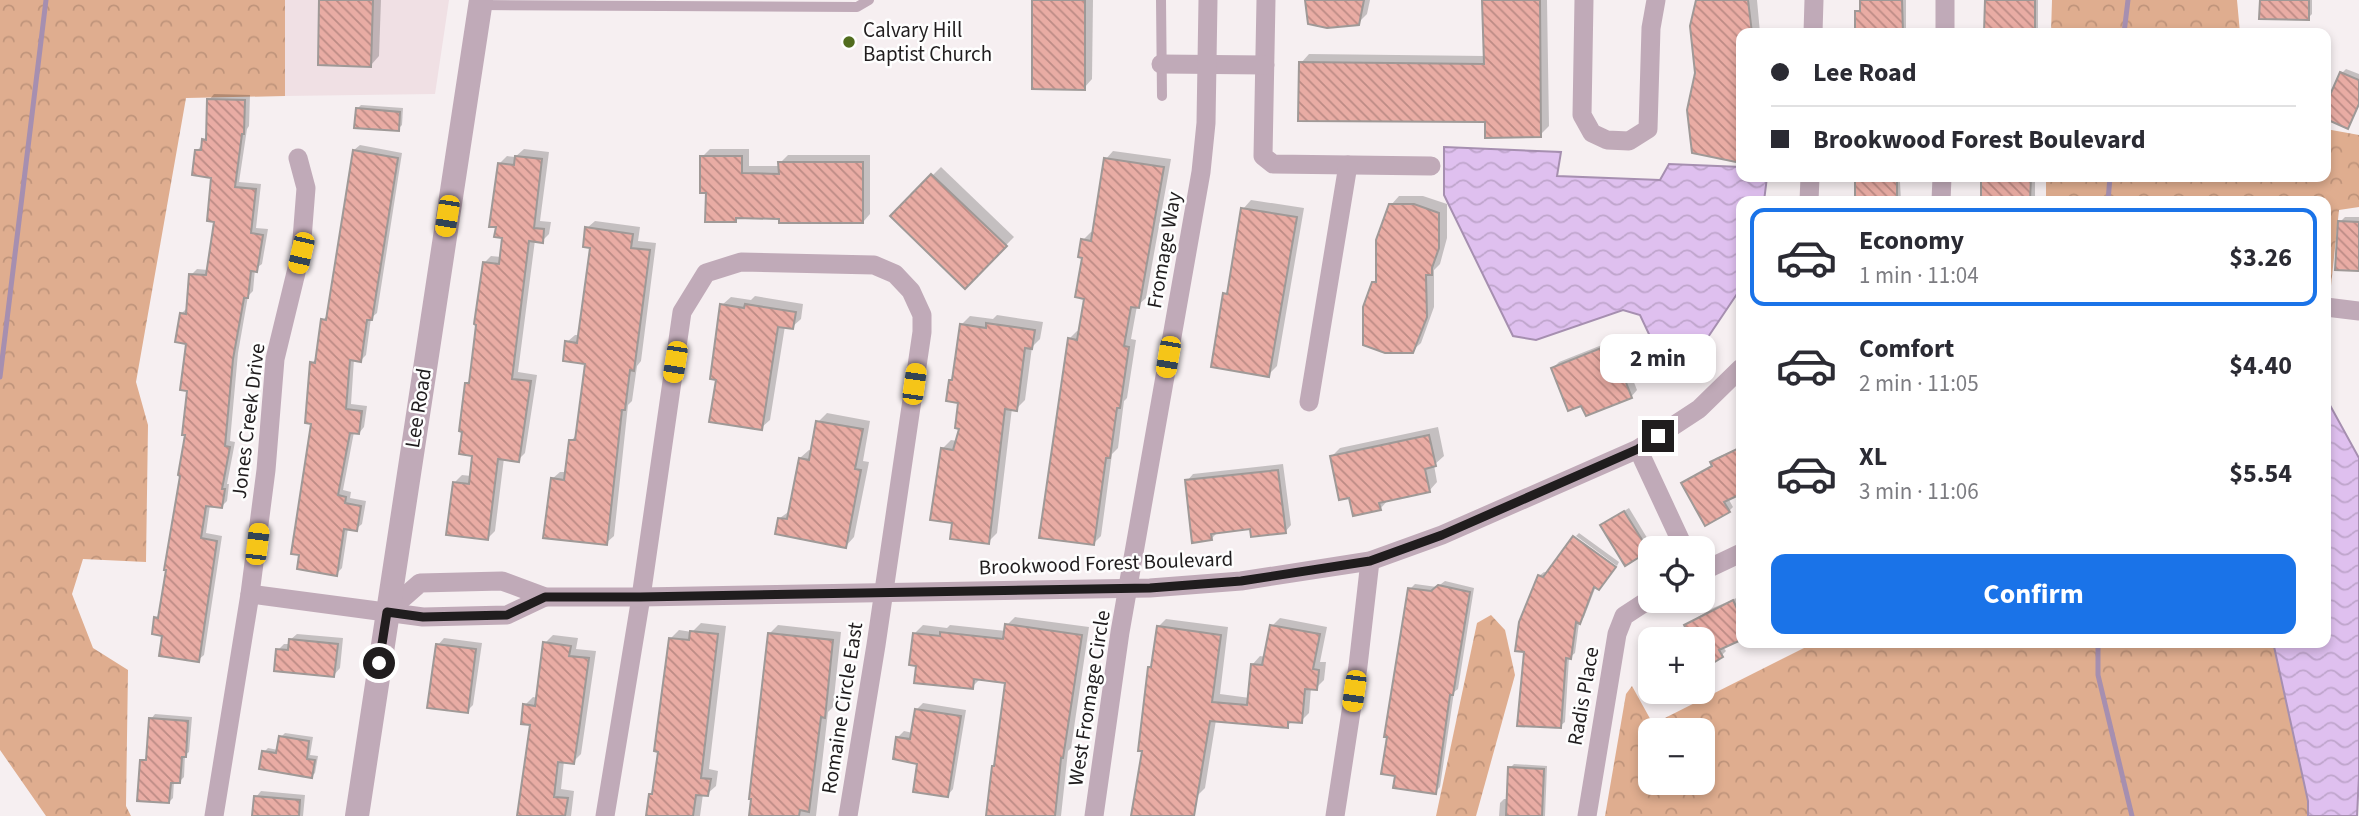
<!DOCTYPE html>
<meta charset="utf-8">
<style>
body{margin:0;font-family:"Source Sans 3",sans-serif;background:#f7f7f7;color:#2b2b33;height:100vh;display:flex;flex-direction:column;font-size:26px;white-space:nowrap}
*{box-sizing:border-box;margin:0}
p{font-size:23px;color:#7c7c81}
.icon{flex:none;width:38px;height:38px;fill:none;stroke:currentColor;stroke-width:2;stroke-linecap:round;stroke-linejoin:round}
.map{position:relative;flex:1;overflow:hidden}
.details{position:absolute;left:1736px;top:196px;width:595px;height:452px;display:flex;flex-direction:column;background:#fff;border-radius:14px;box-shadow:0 4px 10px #0003}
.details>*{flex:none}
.guide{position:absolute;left:1736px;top:28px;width:595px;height:154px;border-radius:14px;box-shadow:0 4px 10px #0003;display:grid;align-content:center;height:154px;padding:0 35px;background:#fff}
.controls{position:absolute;left:1638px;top:536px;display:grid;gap:14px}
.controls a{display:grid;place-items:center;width:77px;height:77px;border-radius:14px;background:#fff;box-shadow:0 4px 10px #0003;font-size:35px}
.end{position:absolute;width:32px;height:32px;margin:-16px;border:9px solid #201d1e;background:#fff;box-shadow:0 0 0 4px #fff}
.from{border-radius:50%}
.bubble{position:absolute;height:49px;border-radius:14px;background:#fff;box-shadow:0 4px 10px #0003;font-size:23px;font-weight:700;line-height:49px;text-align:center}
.car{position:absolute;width:21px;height:42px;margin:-21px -10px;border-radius:9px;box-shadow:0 0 5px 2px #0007;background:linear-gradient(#f5c518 24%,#345 0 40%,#f5c518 0 76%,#345 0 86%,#f5c518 0)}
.guide b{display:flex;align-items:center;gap:24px;height:66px;font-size:26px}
.guide b+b{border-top:2px solid #e1e1e2}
.guide i{width:18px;height:18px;background:#2b2b33}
ul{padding:12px 0 0;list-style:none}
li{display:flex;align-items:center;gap:21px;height:98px;margin:0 14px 10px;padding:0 21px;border:4px solid transparent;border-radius:14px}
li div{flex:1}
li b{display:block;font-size:26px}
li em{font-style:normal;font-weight:700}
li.current{border-color:#1a73e8}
li>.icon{width:63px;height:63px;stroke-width:1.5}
.primary-button{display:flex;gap:14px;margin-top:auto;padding:14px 35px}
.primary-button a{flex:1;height:80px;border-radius:14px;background:#1a73e8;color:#fff;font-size:28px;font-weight:700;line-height:80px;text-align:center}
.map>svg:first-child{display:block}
.built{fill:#f0e0e4}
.forest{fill:url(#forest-crowns);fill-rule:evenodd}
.water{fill:url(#water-waves);stroke:#a68fb0;stroke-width:2}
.shadow{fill:#0003}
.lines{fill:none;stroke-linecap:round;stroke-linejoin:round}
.stream{stroke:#a68fb0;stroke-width:5}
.building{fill:url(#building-back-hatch);stroke:#9f9997;stroke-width:2}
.service{stroke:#c0aab8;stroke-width:10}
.minor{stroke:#c0aab8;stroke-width:19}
.tertiary{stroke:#c0aab8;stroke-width:24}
.route{stroke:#201d1e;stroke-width:9}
.poi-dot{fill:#516c1e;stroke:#fefefe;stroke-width:2.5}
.labels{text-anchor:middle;stroke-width:5;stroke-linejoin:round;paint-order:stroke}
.poi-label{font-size:21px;fill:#201d1e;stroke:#fefefe;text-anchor:start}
.street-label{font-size:21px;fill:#201d1e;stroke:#fefefe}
</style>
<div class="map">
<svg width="2359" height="816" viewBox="0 0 2359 816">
<defs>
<pattern id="forest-crowns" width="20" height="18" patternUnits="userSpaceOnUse" patternTransform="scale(1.75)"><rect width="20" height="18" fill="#dfad8f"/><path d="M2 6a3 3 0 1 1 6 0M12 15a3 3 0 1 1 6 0" fill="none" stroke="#bf947b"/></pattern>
<pattern id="water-waves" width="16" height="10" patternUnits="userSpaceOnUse" patternTransform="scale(1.75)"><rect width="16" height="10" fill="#dfc0ef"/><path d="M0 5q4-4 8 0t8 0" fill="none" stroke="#bfa5cc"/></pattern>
<pattern id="building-back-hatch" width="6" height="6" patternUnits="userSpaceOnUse" patternTransform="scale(1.75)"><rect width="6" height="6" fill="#e9aca4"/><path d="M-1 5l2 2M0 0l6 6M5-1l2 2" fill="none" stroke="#bc8b85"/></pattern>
</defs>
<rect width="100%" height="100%" fill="#f6eff1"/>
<path class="built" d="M285 0H449L435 94 285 96Z"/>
<g class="forest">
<path d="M0 0H285V96L186 98 136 382 148 425 146 562 83 559 72 594 93 648 128 670 126 806 131 816H46L0 750Z"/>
<path d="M2052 0H2237L2240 33H2051Z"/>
<path d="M2326 129 2359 135V207L2339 210 2331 286 2326 285V201H2046V177H2326Z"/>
<path d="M1491 615 1505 630 1515 675 1476 816H1436L1477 623Z"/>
<path d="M1816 642H2273L2308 801V816H1605L1626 694 1632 686 1653 724ZM1650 730H1703V782H1650Z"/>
</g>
<g class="water">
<path d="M1444 147 1561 152 1557 176 1660 180 1669 164 1741 167V177H1767L1764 201H1741V288L1700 349 1676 360 1656 349 1640 315 1623 310 1536 340 1513 336 1444 195Z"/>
<path d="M2326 398 2359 458V776L2357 816H2308V801L2273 642H2326Z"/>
</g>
<g class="shadow">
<path d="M321 0H381L379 56 371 65Z"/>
<path d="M1034 0H1093L1092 79 1084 88Z"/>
<path d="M1307 0H1370L1367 14 1358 23Z"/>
<path d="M1484 0H1547L1549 126 1540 135 1301 63 1309 54 1485 56Z"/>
<path d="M1697 0H1757L1760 33H1741L1740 161 1696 73Z"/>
<path d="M1862 0H1906V33H1865V28L1857 12 1862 7Z"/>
<path d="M1986 0H2038V33H1985Z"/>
<path d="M2261 0H2312V14L2308 18Z"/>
<path d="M2346 69 2359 74V106L2347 127 2326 117V108L2342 73Z"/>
<path d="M214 94 250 95 249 126 247 129 239 182 261 184 256 228 268 229 262 264 255 269 253 291 248 296 238 353 230 441 235 442 227 484H229L227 501 221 507 210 505 206 533 222 536 204 655 198 660 164 635 156 618 160 614 188 433V343L181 314 187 308 191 275 197 269 208 270 216 220 213 176 197 151 208 136 209 100Z"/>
<path d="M361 105 403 108 402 125 398 129 357 109Z"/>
<path d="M360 145 402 153 377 313 371 318 366 355 361 360 354 359 351 404 367 406 364 427 359 433 354 432 343 490 351 492 350 498 366 501 362 524 356 529 348 528 342 568 336 574 313 423 312 363 317 358 323 320 329 314 354 150Z"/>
<path d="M524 149 549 152 540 221 551 222 549 234 542 241 535 240 518 372 537 375 525 453 518 460 504 458 495 531 488 538 454 483 462 475 471 476 474 454 467 383 471 379 484 263 491 256 501 257 504 237 499 164 507 156 515 157Z"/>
<path d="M710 149H749V166H780V163L788 155H870V214L863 222 739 217 735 220 707 191 702 157Z"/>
<path d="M1113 151 1171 159 1146 298 1137 306 1131 339 1136 340 1127 398 1124 401 1118 448 1112 454 1101 536 1093 544 1069 339 1077 331 1080 332 1086 297 1083 240 1091 232 1094 233 1106 159Z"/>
<path d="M941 167 1014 237 965 287 892 216Z"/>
<path d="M1858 177H1904L1900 182 1901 201H1858Z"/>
<rect x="1983" y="177" width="52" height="24"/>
<path d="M1399 196H1423L1447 204V238L1440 264 1434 270V307L1421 343 1412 351 1374 283 1378 279 1391 205Z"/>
<path d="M1251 200 1304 208 1277 366 1268 375 1225 294 1230 289 1243 209Z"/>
<path d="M2345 217H2359V269L2340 222Z"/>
<path d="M595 221 640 227 638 241 656 243 641 361 637 366 632 401 628 405 614 536 606 543 552 479 560 472H566L571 441 577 434 587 363 567 342 575 335H580L592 247 587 228Z"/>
<path d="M755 296 803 304 801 319 792 327 785 326 770 420 761 428 718 379 722 305 731 297 751 300Z"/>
<path d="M997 315 1043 322 1040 339 1032 347 1025 400 1016 409 1012 408 997 533 988 542 954 521 942 449 951 440 957 441 961 428 960 401 951 381 954 378 961 325 970 316 993 319Z"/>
<path d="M1617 339 1637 390 1631 397 1553 368 1559 362Z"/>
<path d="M827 413 870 421 863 461 869 462 854 537 846 546 780 518 791 510 800 458 809 450 813 451 818 422Z"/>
<path d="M1438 427 1444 456 1434 465 1437 482 1429 491 1389 499 1380 509 1351 496 1331 457 1340 448Z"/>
<path d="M1741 447V492L1728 498 1733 507 1729 511 1683 483 1714 465 1712 462 1716 458Z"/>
<path d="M1283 464 1291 525 1285 532 1252 528 1218 532 1211 539 1187 481 1193 474Z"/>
<path d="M1629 508 1652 546 1626 563 1606 522Z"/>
<path d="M1579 533 1619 562 1617 566 1576 536Z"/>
<path d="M1544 572 1596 586 1584 617 1579 623 1575 653 1569 658 1565 722 1560 726 1539 576Z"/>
<path d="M1445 581 1474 588 1458 689 1454 692 1440 787 1435 792 1397 774 1389 736 1410 589 1415 584 1437 587Z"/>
<path d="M1741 596V639L1723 647 1726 651 1722 655 1703 667V639H1664L1688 629 1686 626 1690 622 1713 608Z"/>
<path d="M1015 617 1089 627 1071 748 1068 751 1061 816H988L993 767 996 764 1007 681 981 678 972 687 918 665 914 634 923 625 947 628 950 625 1006 631 1007 625Z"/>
<path d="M1280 618 1327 627 1320 662H1326L1324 680 1316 688H1311L1309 713 1301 721 1293 720 1287 726 1216 720 1205 788 1197 796 1194 816H1132L1144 750 1150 668 1153 665 1158 627 1166 619 1228 627 1220 694 1250 698 1252 665 1260 656 1266 657 1272 626Z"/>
<path d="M701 623 726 626 709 769 718 771 716 786 707 794H703L700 816H647L650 795 654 791 670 639 679 630 692 632Z"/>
<path d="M778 625 841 632 833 707 828 712 816 816H751L769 634Z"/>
<path d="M297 634 343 638 340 668 334 675 278 650 284 644H290V640Z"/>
<path d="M553 635 578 638 576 649 596 651 581 754 573 762 564 761 561 789 574 791 571 816H520L532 724 525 705 533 697 538 698 545 643Z"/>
<path d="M444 638 482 643 473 705 467 711 438 645Z"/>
<path d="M923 703 966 710 953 789 947 796 898 737 904 731 913 733 917 709Z"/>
<path d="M155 714 192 717 189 752 185 755 184 777 180 781H174L173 798 169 802 142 761 148 757 151 719Z"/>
<path d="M285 733 313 737 310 755 318 756 315 773 311 777 264 752 268 748 278 750 281 737Z"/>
<path d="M1514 764 1547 766 1545 816H1499L1500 803 1504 799H1508L1510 768Z"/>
<path d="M261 791 305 795 303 816H269L256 797Z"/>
</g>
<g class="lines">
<g class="stream">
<path d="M2124 33 2128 0"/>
<path d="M2108 201 2110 177"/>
<path d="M0 377 46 0"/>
<path d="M2098 642V675L2132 816"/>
</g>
</g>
<g class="building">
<path d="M319 0H373L371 67 318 65Z"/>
<path d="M1032 0H1085V90L1032 89Z"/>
<path d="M1305 0H1364L1359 25 1327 28 1308 24Z"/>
<path d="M1482 0H1540L1541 137 1485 138V122L1298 121 1299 62 1484 64Z"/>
<path d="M1696 0H1748L1752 33H1741V163L1692 153 1687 110 1695 73 1690 26Z"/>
<path d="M1860 0H1902L1903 33H1869V29L1855 30V11H1860Z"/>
<path d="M1985 0H2035V33H1984Z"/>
<path d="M2260 0H2309V20L2259 19Z"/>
<path d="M2340 72 2359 80V104L2348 129 2326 119V104Z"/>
<path d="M207 99 245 100 244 134H242L235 187 256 189 251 233 263 235 257 272 251 271 248 298H244L233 359 225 446 230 447 222 489H225L222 508 206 506 201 538 217 541 199 662 159 656 162 636 152 634 154 617 158 618 166 570H164L180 476 178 475 185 435H182L187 391 180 390 186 344 175 342 180 313 186 314 189 274 206 275 214 222 207 221 211 178 192 175 195 150H201L202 139 206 140Z"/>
<path d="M356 108 400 112 399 131 354 128Z"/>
<path d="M353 150 398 158 372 320H367L361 362 350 360 346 409 362 411 359 434 350 433 338 495 346 497 345 503 361 506 357 531 344 529 337 576 297 569 299 555 291 554 311 424 305 423 310 362 315 363 321 319 326 320Z"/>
<path d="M515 156 542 159 534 228 544 229 543 243 529 241 512 379 531 381 519 462 498 459 488 540 446 535 453 482 469 484 472 456 459 454 462 432 459 431 465 383H469L476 325 474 324 483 262 499 264 502 238 494 237 496 227H489L498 163 514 165Z"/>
<path d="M700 156H742V173L779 174 778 162H863V223H779V219L736 218V222H705L706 193H700Z"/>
<path d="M1104 158 1164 167 1139 308 1131 307 1124 346 1129 347 1120 408H1117L1110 458H1106L1094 545 1039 538 1068 338 1077 340 1084 299 1075 297 1082 258 1078 257 1081 239 1091 241Z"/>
<path d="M931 174 1007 246 965 289 890 216Z"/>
<rect x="1855" y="177" width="42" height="24"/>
<path d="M1981 177H2031L2030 201H1981Z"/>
<path d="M1389 204H1414L1439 213V248L1432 268V275H1426L1427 317 1413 353H1385L1363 345V307L1372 282H1376V240Z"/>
<path d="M1241 208 1297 217 1269 377 1211 367 1223 293 1227 294Z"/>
<path d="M2338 221 2359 222V271L2335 270Z"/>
<path d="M585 227 633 234 631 248 650 250 634 371 630 370 625 410H622L607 545 543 538 551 478 564 480 569 440H575L585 364 563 361 565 341 577 343 590 248 583 247Z"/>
<path d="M720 304 744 308 745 304 796 312 793 329 778 327 762 430 709 422 716 380 710 379Z"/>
<path d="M986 323 1035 330 1032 349 1025 348 1017 411 1005 409 989 544 950 539 952 523 930 520 941 448 953 450 959 429 955 428 958 403 946 401 949 380H952L960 324 986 328Z"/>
<path d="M1611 344 1632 398 1586 416 1581 406 1568 411 1551 368Z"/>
<path d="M816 421 863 429 855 469 861 470 846 548 775 534 778 518 787 519 799 458 809 460Z"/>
<path d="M1429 435 1436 466 1425 469 1430 492 1379 503 1381 510 1353 516 1349 498 1339 500 1330 456Z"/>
<path d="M1741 447V494L1724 502 1730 512 1705 526 1681 483 1712 466 1710 462Z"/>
<path d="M1278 470 1286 533 1251 537 1250 529 1211 534 1212 540 1192 543 1185 480Z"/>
<path d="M1624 511 1649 551 1625 566 1600 525Z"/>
<path d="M1573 536 1616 567 1599 590 1594 587 1580 624 1576 622 1571 659 1566 658 1561 728 1517 726 1524 652 1515 651 1519 622 1538 575 1543 577Z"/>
<path d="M1438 585 1470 592 1453 695H1450L1436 794 1393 788 1395 776 1381 774 1387 737H1384L1408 588 1431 591Z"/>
<path d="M1733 600 1741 617V640L1719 650 1723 657 1703 669V639H1691L1684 625Z"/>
<path d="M1005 624 1082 635 1063 758H1061L1055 816H986L992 766H994L1005 683 974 679 973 689 914 683 916 666 909 665 913 633 940 636V632L1003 639Z"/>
<path d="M1270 625 1320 634 1313 669 1319 670 1317 690 1305 689 1302 723 1288 722V728L1210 721 1194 816H1131L1142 751H1138L1148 667H1151L1157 626 1221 635 1212 702 1247 705 1251 664 1262 665Z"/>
<path d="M690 631 718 634 701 778 711 779 708 796 696 795 693 816H646L649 794H652L658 752 654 751 669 638 689 640Z"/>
<path d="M768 633 833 640 825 718 821 717 809 812 800 810 799 816H749L751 799H749Z"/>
<path d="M289 639 338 644 334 677 274 671 276 649 288 650Z"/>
<path d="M543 642 571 646 569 656 589 658 580 723 574 764 558 762 554 797 568 798 565 816H517L530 725 521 724 523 704 535 706Z"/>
<path d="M436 644 476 649 468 713 427 708Z"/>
<path d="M915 709 961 716 948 797 913 792 917 764 893 759 896 737 910 739Z"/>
<path d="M149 718 188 721 186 757H182L180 783H171L169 803 137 801 140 760H146Z"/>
<path d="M279 736 309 741 307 759 315 760 312 778 259 769 262 751 276 753Z"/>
<path d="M1508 767 1544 769 1542 816H1506Z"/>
<path d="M254 796 300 800 299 816H252Z"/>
</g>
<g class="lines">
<g class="service">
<path d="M1161 0 1162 96"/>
<path d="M480 5 857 7 869 0"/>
</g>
<g class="minor">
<path d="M1266 0 1263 156 1273 164 1431 166"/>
<path d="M1584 0 1582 115 1592 133 1607 140 1629 141 1648 129 1651 28 1656 0"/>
<path d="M1813 33 1814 0"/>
<path d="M1945 33V0"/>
<path d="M1161 64 1265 65"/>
<path d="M1809 201 1810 177"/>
<path d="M1941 201 1942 177"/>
<path d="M2326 307 2359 311"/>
<path d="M1309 402 1348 165"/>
<path d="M1638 449 1684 548"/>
<path d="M1703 571 1741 553"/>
<path d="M250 594 423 617 507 615 545 597"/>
<path d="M387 612 420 583 502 581 545 597H641L1150 588 1241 581 1370 561 1442 535 1638 449 1699 409 1741 368"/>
<path d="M214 816 250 594 266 470 275 359 301 252 306 188 298 158"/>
<path d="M605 816 641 597 682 312 706 273 741 262 874 265 895 274 911 291 922 315V332L876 645 848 816"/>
<path d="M1094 816 1120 632 1201 172 1206 123 1208 0"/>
<path d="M1335 816 1358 666 1370 561"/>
<path d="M1587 816 1617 634 1624 616 1650 599"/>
</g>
<path class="tertiary" d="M357 816 481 0"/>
</g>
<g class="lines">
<path class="route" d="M379 663 387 612 423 617 507 615 545 597H640L1150 588 1241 581 1370 561 1442 535 1638 449 1658 436"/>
</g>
<circle class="poi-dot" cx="849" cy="42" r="7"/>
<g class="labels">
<g class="poi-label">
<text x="863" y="37">Calvary Hill<tspan x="863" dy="24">Baptist Church</tspan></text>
</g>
<g class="street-label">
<text transform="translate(1164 250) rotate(-80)" y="7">Fromage Way</text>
<text transform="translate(418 408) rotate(-81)" y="7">Lee Road</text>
<text transform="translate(248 421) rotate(-83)" y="7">Jones Creek Drive</text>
<text transform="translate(1106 563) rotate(-2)" y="7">Brookwood Forest Boulevard</text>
<text transform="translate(1583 696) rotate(-80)" y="7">Radis Place</text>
<text transform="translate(1089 698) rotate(-81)" y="7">West Fromage Circle</text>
<text transform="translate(842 708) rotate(-81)" y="7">Romaine Circle East</text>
</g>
</g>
</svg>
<div class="controls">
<a><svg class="icon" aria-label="locate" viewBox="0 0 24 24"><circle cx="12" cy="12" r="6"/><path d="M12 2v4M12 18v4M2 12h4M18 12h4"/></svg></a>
<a>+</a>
<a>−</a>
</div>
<i class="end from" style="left:379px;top:663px"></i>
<i class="end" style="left:1658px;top:436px"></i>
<div class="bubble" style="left:1600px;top:334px;width:116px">2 min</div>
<i class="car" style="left:447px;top:216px;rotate:189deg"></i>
<i class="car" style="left:301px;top:253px;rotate:193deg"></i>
<i class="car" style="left:1168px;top:357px;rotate:190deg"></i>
<i class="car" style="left:675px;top:362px;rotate:189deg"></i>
<i class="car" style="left:914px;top:384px;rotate:8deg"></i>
<i class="car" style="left:257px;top:544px;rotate:7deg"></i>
<i class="car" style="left:1354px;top:691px;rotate:188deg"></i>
<div class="guide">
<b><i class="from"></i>Lee Road</b>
<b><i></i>Brookwood Forest Boulevard</b>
</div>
<section class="details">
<ul>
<li class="current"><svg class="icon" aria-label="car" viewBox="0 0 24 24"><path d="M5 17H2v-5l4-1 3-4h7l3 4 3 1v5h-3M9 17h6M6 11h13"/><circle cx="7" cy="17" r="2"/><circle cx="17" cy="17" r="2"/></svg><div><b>Economy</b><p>1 min · 11:04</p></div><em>$3.26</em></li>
<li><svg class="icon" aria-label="car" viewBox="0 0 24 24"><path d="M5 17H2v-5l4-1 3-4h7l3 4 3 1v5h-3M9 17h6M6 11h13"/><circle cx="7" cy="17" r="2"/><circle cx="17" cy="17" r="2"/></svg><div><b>Comfort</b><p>2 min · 11:05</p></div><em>$4.40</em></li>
<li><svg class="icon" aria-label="car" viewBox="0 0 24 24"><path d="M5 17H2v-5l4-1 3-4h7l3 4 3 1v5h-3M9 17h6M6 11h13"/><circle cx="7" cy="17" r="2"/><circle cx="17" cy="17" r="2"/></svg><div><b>XL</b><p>3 min · 11:06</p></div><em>$5.54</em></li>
</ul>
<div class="primary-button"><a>Confirm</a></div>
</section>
</div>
